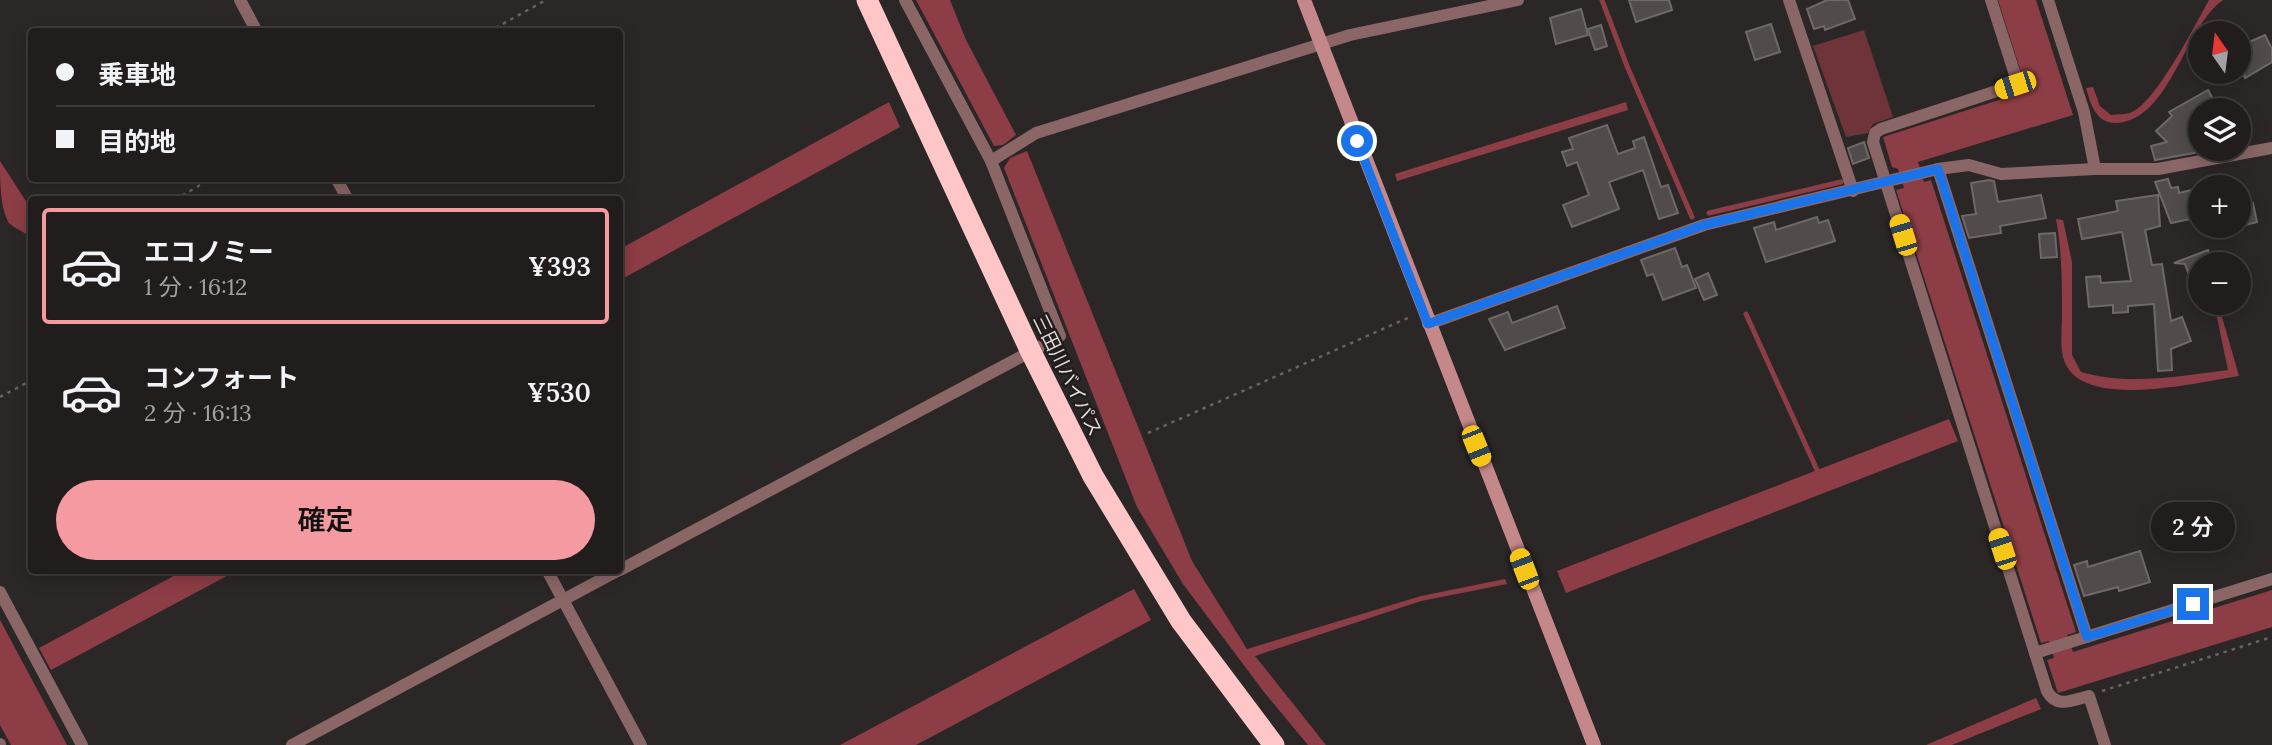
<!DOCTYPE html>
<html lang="ja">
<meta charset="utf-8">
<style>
body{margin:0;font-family:Lora,"Noto Sans JP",serif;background:#2d2a2a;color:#f1f3f6;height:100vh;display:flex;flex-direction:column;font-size:26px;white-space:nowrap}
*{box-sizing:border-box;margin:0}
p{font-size:23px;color:#a2a2a4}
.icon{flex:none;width:38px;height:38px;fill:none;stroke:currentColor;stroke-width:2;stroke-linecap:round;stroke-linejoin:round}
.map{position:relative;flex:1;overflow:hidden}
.side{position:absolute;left:28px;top:196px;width:595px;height:378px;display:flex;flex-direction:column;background:#211d1d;border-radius:7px;box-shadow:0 4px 18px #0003,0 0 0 2px #3e3b3b}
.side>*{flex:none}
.top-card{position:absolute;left:28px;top:28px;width:595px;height:154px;border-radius:7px;box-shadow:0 4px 18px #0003,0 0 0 2px #3e3b3b;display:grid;align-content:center;height:154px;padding:0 28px;background:#211d1d}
.needle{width:46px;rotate:346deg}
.tools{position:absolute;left:2188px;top:21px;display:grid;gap:14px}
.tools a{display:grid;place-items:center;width:63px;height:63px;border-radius:50%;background:#211d1d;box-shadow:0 4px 18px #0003,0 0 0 2px #3e3b3b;font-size:35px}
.end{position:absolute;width:32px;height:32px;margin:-16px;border:9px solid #1a73e8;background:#fff;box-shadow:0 0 0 4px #fff}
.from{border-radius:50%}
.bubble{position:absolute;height:49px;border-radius:24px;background:#211d1d;box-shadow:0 4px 18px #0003,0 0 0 2px #3e3b3b;font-size:23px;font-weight:600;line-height:49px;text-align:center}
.car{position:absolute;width:21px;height:42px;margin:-21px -10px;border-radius:9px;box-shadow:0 0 5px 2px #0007;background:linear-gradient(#f5c518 24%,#345 0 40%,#f5c518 0 76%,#345 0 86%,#f5c518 0)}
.top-card b{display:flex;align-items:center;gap:24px;height:66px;font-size:26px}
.top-card b+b{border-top:2px solid #3e3b3b}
.top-card i{width:18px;height:18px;background:#f1f3f6}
ul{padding:12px 0 0;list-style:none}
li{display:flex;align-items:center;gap:21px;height:116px;margin:0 14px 10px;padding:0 14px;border:4px solid transparent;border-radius:7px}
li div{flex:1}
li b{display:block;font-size:26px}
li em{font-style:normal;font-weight:600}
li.current{border-color:#f49aa0}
li>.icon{width:63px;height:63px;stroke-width:1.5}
.cta{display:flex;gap:14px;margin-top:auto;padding:14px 28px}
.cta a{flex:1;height:80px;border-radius:42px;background:#f49aa0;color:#111;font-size:28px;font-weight:600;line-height:80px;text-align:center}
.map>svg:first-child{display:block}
.green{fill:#6e3439}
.water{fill:#8d3d45}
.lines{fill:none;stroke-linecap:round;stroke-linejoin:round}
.stream{stroke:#8d3d45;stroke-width:5}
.building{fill:#514b4b;stroke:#6f6868;stroke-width:2}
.path{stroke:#676363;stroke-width:2.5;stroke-dasharray:3.5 5;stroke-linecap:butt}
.street{stroke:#8b6667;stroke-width:12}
.secondary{stroke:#c4888a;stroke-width:14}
.highway{stroke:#ffc6c8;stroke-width:21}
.route{stroke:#1a73e8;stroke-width:9}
.labels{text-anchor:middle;stroke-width:5;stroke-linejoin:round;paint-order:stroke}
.street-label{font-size:19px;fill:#dfdcdc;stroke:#231d1e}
</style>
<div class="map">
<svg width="2272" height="745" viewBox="0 0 2272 745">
<rect width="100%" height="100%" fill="#2c2727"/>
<path class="green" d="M1864 30 1893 117 1873 124 1868 133 1846 137 1813 46Z"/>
<g class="water">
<path d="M916 0H950L966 40 1016 135 1003 145 994 146Z"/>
<path d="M1998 0H2036L2073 115 1918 162 1924 182 1931 180 2076 632 2067 635 2073 652 2272 590V627L2058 693 2047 660 2054 658 2049 641 2041 643 1896 190 1904 188 1898 169 1892 167 1883 137 2027 91Z"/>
<path d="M2209 0H2223C2184 27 2170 122 2115 123 2096 123 2090 103 2086 88L2093 87 2100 106 2111 115C2117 114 2126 115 2132 112 2156 102 2195 25 2209 0Z"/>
<path d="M889 102 900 127 620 280V249Z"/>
<path d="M1626 102 1628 110 1397 181 1395 174Z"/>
<path d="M1027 151 1192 561 1247 649 1421 596 1505 579 1507 584 1421 601 1255 656 1326 745H1308L1264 692 1183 584 1137 507 1004 168 1010 158Z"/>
<path d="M0 161 31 209V241C26 230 17 231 9 223 0 207 0 181 0 161Z"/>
<path d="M2056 219 2063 220 2072 262V355L2081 372C2128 386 2180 376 2228 370L2214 303H2218L2239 376C2198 382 2077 413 2063 357 2060 345 2062 327 2062 314 2062 282 2062 251 2056 219Z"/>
<path d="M1949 419 1958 441 1566 593 1557 571Z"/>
<path d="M183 571H236L51 670 39 648Z"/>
<path d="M1134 589 1151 620 916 745H840Z"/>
<path d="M0 620 67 745H11L0 725Z"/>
<path d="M2036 698 2041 709 1952 745H1926Z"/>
</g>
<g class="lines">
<g class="stream">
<path d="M1602 0 1627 66 1692 217"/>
<path d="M1709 213 1841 182"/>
<path d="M1746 314 1817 470"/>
</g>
</g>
<g class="building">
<path d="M1629 0H1669L1672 10 1636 22Z"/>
<path d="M1827 0H1848L1855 19 1825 30 1824 26 1814 29 1807 9Z"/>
<path d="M1581 9 1588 35 1556 44 1550 18Z"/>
<path d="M1771 24 1780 52 1755 60 1746 32Z"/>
<path d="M1601 25 1607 46 1595 50 1588 29Z"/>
<path d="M2265 35 2272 49V62L2245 78 2238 63V51L2244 49 2242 45Z"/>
<path d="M2208 90 2219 110H2200V152L2155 160 2151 146 2167 142 2156 131 2172 116 2169 112Z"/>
<path d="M1607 125 1618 154 1635 148 1633 141 1644 137 1661 187 1668 185 1678 213 1659 219 1643 170 1609 182 1619 209 1572 227 1563 205 1589 195 1577 162 1567 166 1562 152 1573 149 1569 138Z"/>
<path d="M1864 142 1869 158 1853 164 1848 148Z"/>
<path d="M2168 179 2171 188 2178 187 2179 193 2200 188V217L2171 223 2155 182Z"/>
<path d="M1989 180 1994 181 1998 202 2041 195 2046 218 2000 226 2001 233 1969 238 1962 216 1976 214 1971 183Z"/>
<path d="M2158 195 2160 226 2145 230 2152 265 2162 264 2171 321 2182 317 2191 341 2171 349 2172 370 2158 371 2154 304 2128 306V312L2113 313V305L2089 307 2086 277 2100 276 2101 283 2131 281 2122 232 2082 239 2078 219 2118 211 2116 201Z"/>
<path d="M2253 203 2257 222 2242 226 2238 207Z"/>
<path d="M1817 217 1819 223 1828 220 1835 241 1766 262 1754 228 1774 222 1776 230Z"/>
<path d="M2055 233 2057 257 2041 258 2039 234Z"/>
<path d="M1675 248 1682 267 1687 265 1696 288 1663 300 1653 274 1647 276 1641 260Z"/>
<path d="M2208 250 2213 264H2200L2198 299 2185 264 2174 263Z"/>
<path d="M1708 273 1717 295 1704 300 1695 279Z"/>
<path d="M1557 306 1565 328 1505 350 1489 319 1508 312 1512 323Z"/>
<path d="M2140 551 2150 582 2119 591 2118 587 2084 596 2074 565 2087 561 2088 567Z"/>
</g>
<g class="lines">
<g class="path">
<path d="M488 32 546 0"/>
<path d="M175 200 212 178"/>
<path d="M0 397 32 380"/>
<path d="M1148 433 1410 317"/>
<path d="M2102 691 2272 637"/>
</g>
<g class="street">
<path d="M240 0 257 32"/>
<path d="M905 0 991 161"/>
<path d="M1789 0 1853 191"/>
<path d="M1991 0 2017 81 2015 85 1881 129 1875 133 1873 142 2047 691C2057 709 2072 700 2089 696L2105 745"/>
<path d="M2048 0 2084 112 2095 169"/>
<path d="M1938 169 2087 637"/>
<path d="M336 178 348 200"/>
<path d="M1428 324 1704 225 1938 169 1969 165 2001 174 2095 169H2158L2272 148"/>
<path d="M547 570 641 745"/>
<path d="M620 570 1060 336 991 161 1036 133 1350 35 1518 0"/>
<path d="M0 592 82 745"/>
<path d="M2035 653 2272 579"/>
<path d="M0 744V745"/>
<path d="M292 745 619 570"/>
</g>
<path class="secondary" d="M1304 0 1594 745"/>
<path class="highway" d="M867 0 1030 350 1093 476 1181 621 1274 745"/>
</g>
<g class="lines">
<path class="route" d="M1357 141 1428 324 1704 225 1938 169 2087 637 2193 604"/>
</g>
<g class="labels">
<g class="street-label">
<text transform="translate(1068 375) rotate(64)" y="7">三田川バイパス</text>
</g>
</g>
</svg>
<div class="tools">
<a><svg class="needle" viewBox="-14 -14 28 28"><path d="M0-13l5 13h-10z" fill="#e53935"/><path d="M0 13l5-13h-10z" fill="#a2a2a4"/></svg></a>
<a><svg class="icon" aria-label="layers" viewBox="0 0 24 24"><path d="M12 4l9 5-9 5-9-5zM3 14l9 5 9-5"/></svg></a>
<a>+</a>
<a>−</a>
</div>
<i class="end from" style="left:1357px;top:141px"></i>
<i class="end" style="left:2193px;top:604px"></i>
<div class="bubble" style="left:2151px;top:502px;width:84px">2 分</div>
<i class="car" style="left:2015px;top:85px;rotate:252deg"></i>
<i class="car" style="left:1903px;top:235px;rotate:343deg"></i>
<i class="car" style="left:1476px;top:446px;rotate:158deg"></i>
<i class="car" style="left:2002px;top:549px;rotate:342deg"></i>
<i class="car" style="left:1524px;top:569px;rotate:339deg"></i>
<div class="top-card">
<b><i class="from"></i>乗車地</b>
<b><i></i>目的地</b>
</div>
<section class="side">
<ul>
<li class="current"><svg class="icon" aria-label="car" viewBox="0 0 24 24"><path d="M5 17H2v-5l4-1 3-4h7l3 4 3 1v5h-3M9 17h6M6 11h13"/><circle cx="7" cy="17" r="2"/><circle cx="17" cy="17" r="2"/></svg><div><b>エコノミー</b><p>1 分 · 16:12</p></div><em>¥393</em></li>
<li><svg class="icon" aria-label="car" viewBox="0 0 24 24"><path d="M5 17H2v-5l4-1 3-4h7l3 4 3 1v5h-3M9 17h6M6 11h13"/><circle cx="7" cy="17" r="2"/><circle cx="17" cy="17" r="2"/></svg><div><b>コンフォート</b><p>2 分 · 16:13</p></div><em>¥530</em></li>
</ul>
<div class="cta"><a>確定</a></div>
</section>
</div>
